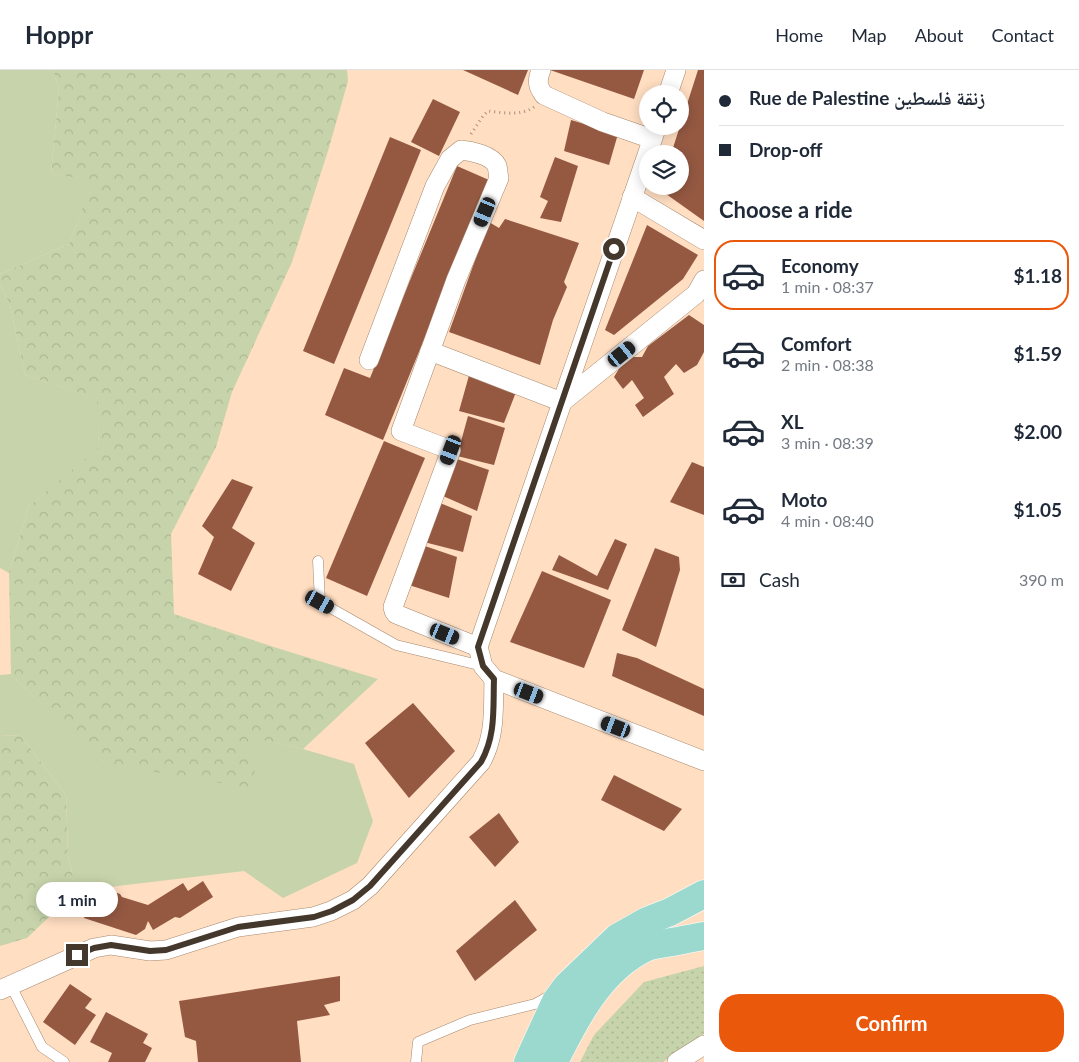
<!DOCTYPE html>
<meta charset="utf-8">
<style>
body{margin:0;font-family:Lato,"Noto Naskh Arabic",sans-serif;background:#f2f2f3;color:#1f2937;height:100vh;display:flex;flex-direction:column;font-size:19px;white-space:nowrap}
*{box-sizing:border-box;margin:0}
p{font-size:16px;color:#747a83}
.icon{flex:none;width:28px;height:28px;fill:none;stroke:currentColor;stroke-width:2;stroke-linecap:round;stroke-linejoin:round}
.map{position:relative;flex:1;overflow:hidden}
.drawer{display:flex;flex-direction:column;background:#fff;width:375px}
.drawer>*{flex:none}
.top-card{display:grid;align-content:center;height:110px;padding:0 15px;background:#fff}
.buttons{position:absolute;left:639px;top:15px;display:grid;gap:10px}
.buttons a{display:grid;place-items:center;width:50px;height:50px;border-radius:50%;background:#fff;box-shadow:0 2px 12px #0003;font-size:25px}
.end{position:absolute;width:22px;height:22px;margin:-11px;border:6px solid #44372c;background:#fff;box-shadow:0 0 0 2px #fff}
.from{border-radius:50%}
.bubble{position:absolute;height:35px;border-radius:18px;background:#fff;box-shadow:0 2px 12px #0003;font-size:16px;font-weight:700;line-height:35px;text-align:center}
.car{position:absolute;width:15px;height:30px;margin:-15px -8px;border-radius:6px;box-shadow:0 0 4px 1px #0007;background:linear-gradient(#222 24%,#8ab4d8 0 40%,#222 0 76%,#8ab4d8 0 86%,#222 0)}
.top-card b{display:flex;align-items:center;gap:18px;height:48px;font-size:19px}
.top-card b+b{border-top:1px solid #e0e1e3}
.top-card i{width:12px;height:12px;background:#1f2937}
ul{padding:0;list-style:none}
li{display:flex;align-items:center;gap:15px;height:70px;margin:0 10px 8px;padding:0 5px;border:2px solid transparent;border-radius:20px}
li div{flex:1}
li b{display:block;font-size:19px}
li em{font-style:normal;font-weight:700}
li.current{border-color:#ea580c}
li>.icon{width:45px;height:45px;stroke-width:1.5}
h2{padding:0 15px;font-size:22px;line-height:60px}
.pay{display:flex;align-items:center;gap:12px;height:55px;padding:0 15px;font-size:19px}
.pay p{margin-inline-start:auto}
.button{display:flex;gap:10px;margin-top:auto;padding:10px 15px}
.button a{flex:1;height:58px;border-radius:20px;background:#ea580c;color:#fff;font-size:20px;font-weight:700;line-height:58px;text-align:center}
header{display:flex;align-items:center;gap:30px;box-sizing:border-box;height:70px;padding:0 25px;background:#fff;border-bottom:1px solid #e0e1e3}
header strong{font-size:24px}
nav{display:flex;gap:28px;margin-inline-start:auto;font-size:18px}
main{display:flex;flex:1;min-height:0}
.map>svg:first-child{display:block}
.grass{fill:#c7d4ab}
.forest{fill:url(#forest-crowns)}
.park{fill:url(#park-dots)}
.building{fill:#955942}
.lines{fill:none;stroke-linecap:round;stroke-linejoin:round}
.service-casing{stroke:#a6886e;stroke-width:11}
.minor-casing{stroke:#a6886e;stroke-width:20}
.primary-casing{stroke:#fff;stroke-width:29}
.path{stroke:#a7907c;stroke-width:3;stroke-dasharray:1 4;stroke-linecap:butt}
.service{stroke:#fff;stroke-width:10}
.minor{stroke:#fff;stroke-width:19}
.primary{stroke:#9bd9cf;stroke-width:28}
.route{stroke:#44372c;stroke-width:6}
</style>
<header>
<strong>Hoppr</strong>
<nav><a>Home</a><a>Map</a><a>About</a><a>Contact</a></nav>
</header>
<main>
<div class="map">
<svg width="704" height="992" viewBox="0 0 704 992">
<defs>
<pattern id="forest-crowns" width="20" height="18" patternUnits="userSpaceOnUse" patternTransform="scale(1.25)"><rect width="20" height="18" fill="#c7d4ab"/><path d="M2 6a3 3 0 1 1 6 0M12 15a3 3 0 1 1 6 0" fill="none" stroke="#acb793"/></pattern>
<pattern id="park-dots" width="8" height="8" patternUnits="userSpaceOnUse" patternTransform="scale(1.25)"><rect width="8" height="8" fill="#c7d4ab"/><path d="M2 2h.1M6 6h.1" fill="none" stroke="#acb793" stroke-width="1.8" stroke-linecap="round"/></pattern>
</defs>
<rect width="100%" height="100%" fill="#ffdec2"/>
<g class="grass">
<path d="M0 0H53L59 19 51 104 94 109 69 174 0 204Z"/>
<path d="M0 214 10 235 25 305 98 329 99 378 29 436 9 503 0 498Z"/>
<path d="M11 604 100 693 247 666 303 679 354 694 373 751 357 793 283 828 244 801 76 821 68 785 66 725 21 666 0 665V605Z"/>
</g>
<g class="forest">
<path d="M53 0H347L348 11 328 81 292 192 232 322 216 377 171 464 174 544 277 578 378 609 303 679 248 667 258 719 99 693 11 604 9 503 29 436 99 377 97 329 25 305 10 235 0 214V204L69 174 93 110 51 104 59 19Z"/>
<path d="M0 665 21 666 66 725 68 785 76 821 27 868 0 876Z"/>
</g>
<path class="park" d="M704 896V964L663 992H580L594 965 644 912Z"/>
<g class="building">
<path d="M463 0H528L518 25Z"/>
<path d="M550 0H644L634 29Z"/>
<path d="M698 0H704V151L659 119 660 116H680V84H671Z"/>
<path d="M433 29 460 42 439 86 411 72Z"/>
<path d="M571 50 618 64 609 95 564 81Z"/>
<path d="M390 67 421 80 334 294 303 281Z"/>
<path d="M555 87 578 96 561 152 540 148 548 131 540 127Z"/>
<path d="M457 96 489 110 383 370 325 345 344 298 370 308Z"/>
<path d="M505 149 579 173 564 212 567 217 553 250 540 295 449 262 489 152 499 158Z"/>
<path d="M647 155 698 185 683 209 614 265 605 260Z"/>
<path d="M689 245 704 255V282L697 295 684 303 676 294 664 307 674 324 643 347 635 335 644 328 632 310 623 319 614 307 626 287H642L648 276Z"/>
<path d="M470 302 516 322 504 353 459 341Z"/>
<path d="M468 346 505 358 494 395 457 386Z"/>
<path d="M384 371 425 388 367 526 326 508Z"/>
<path d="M457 389 489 400 477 441 443 426Z"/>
<path d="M692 392 704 397V445L670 432Z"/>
<path d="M232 409 253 417 232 458 255 473 231 521 198 504 214 467 202 456Z"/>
<path d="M440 433 472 446 463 482 424 472Z"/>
<path d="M615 469 627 474 608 520 552 500 559 485 597 506Z"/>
<path d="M422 475 457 487 449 528 406 514Z"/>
<path d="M655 478 679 487 680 500 656 577 622 560Z"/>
<path d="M542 501 611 530 584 598 510 572Z"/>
<path d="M617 583 637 588 704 619V646L612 606Z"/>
<path d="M413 633 455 681 409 728 365 673Z"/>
<path d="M614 705 682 739 664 761 601 730Z"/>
<path d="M499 743 519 772 495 797 469 767Z"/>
<path d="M203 811 213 827 180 848 175 847 153 860 148 851 145 859 136 865 84 848 91 827 104 818 120 824 122 827 148 835 183 813 188 821Z"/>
<path d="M515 830 537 860 475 911 456 881Z"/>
<path d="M340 906V931L324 935 330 945 297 951 301 992H198L196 971 185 967 179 931Z"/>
<path d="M70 914 92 929 85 938 96 945 75 975 43 952Z"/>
<path d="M106 942 148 964 143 973 152 978 145 992H108L112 983 90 972Z"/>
</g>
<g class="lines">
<g class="service-casing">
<g id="service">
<path d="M318 491 320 532 396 575 483 596"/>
<path d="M11 916 42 977 64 992"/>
<path d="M416 992 418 972 470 950 535 934 551 925"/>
</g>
</g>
<g class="minor-casing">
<g id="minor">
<path d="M541 0C537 10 537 16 544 25L603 52 652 69"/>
<path d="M668 24 676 0"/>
<path d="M657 56 478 577 483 596 494 609 704 691"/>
<path d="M632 127 704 170"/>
<path d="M430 281 562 332 696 224 704 210"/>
<path d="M369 290 435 116 450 89 461 80C471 81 492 85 497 96 498 99 498 105 499 108L456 210 401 361 451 380 393 537 394 541 396 544 478 577"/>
<path d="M0 920 94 878 111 875 150 881 166 880 238 857 313 847 331 841 353 830 370 816 481 692C496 665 493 639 494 609"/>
<path d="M677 992 704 975"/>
</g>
</g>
<g class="primary-casing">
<g id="primary">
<path d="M528 992 556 931 567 916 617 868 647 851 670 842 704 824"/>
<path d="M554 992C575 949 601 898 647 877 653 875 660 874 666 873 679 871 691 868 704 866"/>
</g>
</g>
<path class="path" d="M471 64 483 46 488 41C504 43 521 46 534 37"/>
<use href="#service" class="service"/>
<use href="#minor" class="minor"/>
<use href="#primary" class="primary"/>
</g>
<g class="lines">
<path class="route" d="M77 885 94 878 111 875 150 881 166 880 238 857 314 847 332 841 353 830 370 816 481 692C496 665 493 639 494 609L483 596 478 577 614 179"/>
</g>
</svg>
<div class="buttons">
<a><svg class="icon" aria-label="locate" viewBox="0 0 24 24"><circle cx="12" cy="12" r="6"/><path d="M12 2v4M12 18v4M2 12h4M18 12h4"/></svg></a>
<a><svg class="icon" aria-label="layers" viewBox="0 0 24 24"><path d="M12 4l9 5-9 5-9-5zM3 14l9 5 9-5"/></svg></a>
</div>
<i class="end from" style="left:614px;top:179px"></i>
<i class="end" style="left:77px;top:885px"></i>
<div class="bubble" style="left:36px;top:812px;width:82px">1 min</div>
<i class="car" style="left:485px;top:142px;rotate:203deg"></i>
<i class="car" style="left:622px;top:284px;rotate:51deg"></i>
<i class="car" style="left:451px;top:380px;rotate:201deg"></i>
<i class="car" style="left:320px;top:532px;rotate:119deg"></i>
<i class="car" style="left:445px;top:564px;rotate:112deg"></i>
<i class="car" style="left:529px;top:623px;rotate:111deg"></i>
<i class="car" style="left:616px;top:657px;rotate:291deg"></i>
</div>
<section class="drawer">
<div class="top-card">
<b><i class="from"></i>Rue de Palestine زنقة فلسطين</b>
<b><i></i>Drop-off</b>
</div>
<h2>Choose a ride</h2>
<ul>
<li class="current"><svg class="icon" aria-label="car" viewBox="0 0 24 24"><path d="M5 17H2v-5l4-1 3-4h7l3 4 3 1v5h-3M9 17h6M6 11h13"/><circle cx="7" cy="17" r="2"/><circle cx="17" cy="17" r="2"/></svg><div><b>Economy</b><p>1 min · 08:37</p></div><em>$1.18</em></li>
<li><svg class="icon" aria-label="car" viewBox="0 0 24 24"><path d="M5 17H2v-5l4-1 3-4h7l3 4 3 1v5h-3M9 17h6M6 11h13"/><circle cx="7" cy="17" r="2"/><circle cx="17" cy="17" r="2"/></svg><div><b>Comfort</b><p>2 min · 08:38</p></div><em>$1.59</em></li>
<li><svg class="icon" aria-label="car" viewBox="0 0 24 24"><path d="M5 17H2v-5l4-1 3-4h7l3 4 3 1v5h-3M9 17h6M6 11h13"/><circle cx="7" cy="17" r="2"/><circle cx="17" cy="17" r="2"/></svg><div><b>XL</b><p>3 min · 08:39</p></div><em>$2.00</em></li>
<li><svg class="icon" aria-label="car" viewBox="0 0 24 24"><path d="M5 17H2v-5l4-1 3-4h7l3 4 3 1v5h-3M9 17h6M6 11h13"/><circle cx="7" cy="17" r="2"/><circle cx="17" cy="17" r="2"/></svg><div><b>Moto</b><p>4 min · 08:40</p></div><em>$1.05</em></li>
</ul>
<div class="pay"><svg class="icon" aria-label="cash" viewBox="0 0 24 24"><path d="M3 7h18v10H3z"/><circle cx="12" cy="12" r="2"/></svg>Cash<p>390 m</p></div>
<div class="button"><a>Confirm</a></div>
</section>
</main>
